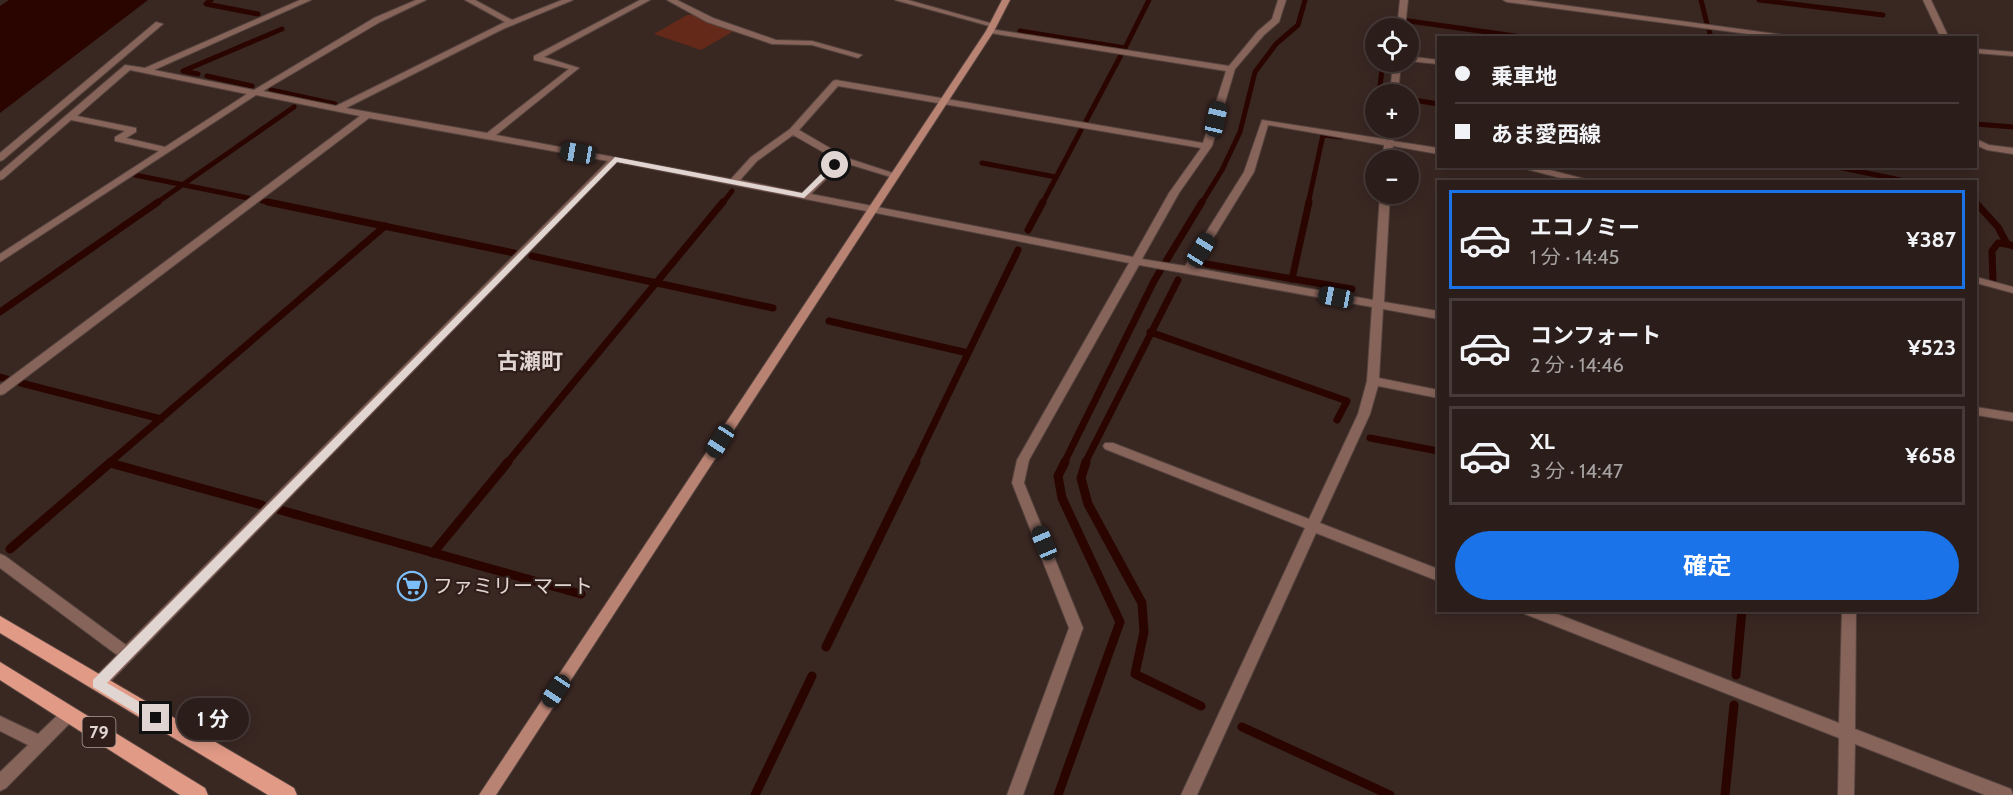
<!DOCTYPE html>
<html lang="ja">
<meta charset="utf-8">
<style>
body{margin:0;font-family:Cabin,"Noto Sans JP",sans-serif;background:#372a27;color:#f1f3f6;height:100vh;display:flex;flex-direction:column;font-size:22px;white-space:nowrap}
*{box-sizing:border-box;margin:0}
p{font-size:20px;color:#a6a2a2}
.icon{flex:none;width:33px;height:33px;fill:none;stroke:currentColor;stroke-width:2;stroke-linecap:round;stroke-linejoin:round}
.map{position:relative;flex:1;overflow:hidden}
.sheet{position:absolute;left:1437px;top:180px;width:540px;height:432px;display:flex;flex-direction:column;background:#2b1d1a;border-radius:0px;box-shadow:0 3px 15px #0003,0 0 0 2px #473b39}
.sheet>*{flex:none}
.guide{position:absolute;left:1437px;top:36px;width:540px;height:132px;border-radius:0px;box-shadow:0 3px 15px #0003,0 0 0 2px #473b39;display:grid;align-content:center;height:132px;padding:0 18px;background:#2b1d1a}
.buttons{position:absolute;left:1365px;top:18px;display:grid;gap:12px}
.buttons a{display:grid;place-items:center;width:54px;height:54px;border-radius:50%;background:#2b1d1a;box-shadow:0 3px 15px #0003,0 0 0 2px #473b39;font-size:30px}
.end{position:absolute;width:27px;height:27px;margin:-14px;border:8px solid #e1d5d1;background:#111;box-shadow:0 0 0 3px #111}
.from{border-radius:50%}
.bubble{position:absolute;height:42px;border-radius:21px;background:#2b1d1a;box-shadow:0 3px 15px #0003,0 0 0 2px #473b39;font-size:20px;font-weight:700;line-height:42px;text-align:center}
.car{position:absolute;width:18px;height:36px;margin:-18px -9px;border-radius:8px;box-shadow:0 0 4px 2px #0007;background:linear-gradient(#222 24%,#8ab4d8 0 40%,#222 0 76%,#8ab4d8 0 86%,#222 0)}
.guide b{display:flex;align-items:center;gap:21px;height:57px;font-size:22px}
.guide b+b{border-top:2px solid #473b39}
.guide i{width:15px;height:15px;background:#f1f3f6}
ul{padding:10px 0 0;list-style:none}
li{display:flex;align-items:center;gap:18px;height:99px;margin:0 12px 9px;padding:0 6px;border:3px solid #473b39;border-radius:0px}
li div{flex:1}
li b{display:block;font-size:22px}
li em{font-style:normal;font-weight:700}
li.current{border-color:#1a73e8}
li>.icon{width:54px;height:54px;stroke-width:1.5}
.primary-button{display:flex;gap:12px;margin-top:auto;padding:12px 18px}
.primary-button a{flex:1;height:69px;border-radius:36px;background:#1a73e8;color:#fff;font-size:24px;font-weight:700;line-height:69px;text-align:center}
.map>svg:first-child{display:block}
.green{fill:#652919}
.water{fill:#2a0500}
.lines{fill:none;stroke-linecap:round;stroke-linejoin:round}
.stream-far2{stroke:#2a0500;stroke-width:5}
.stream-far1{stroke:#2a0500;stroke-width:7}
.stream{stroke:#2a0500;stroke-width:9}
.street-casing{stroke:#54433e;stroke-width:2}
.secondary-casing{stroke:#54433e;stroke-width:2}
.primary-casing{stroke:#54433e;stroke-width:2}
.street{fill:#87645a;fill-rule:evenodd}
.secondary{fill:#b98373;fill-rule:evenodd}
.primary{fill:#e19a86;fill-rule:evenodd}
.route{fill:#e1d5d1}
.labels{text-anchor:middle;stroke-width:4.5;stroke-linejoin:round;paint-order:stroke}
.shield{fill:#2f1e19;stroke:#ac9e9a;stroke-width:1.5}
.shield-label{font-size:18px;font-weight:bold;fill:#e1d5d1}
.poi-label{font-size:20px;fill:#e1d5d1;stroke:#2f1e19;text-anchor:start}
.quarter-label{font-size:22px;font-weight:bold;fill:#e1d5d1;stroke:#2f1e19}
</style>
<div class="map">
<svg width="2013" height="795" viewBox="0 0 2013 795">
<rect width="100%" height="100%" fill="#392722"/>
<path class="green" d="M687 15H694L734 31 701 50 654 34Z"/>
<path class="water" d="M9 0H148L0 113V6Z"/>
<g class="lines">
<g class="stream-far2">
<path d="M211 0 206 4 258 14"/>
<path d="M1701 0 1707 24"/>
<path d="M1759 0 1883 15"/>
<path d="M1402 20 1530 38"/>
<path d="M1709 30 1711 38"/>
<path d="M1020 31 1125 48 1149 0"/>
<path d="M198 74 183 71 282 29"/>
<path d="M207 76 252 86"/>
<path d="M271 90 335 104"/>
<path d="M1379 94 1383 62"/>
<path d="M1408 99 1438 104"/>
<path d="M1086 121 1121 55"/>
<path d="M1976 124 2013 127"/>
<path d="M1374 130 1376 121"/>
<path d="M982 163 1056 177"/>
<path d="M1833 166 1910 182"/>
<path d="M135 175 248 198"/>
<path d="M262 201 275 204"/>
<path d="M155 204 294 107"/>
<path d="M722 204 732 191"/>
<path d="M1042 204 1081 130"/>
<path d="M1201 204 1222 170 1240 132 1255 72 1276 44 1298 25 1305 0"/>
<path d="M1308 204 1323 135 1341 137"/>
</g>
<g class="stream-far1">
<path d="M268 202 514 253"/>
<path d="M1976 203 1998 227 2007 244 2013 246"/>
<path d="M1028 230 1043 202"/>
<path d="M532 256 773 308"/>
<path d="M1206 264 1352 289"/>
<path d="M1292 279 1309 202"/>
<path d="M1993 281 1992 251 1998 243 2007 244"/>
<path d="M0 312 158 202"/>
<path d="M829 321 968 353"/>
<path d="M1150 332 1347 401 1337 420"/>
<path d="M0 377 7 379"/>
<path d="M21 383 161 419"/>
<path d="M1370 438 1438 451"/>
<path d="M109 463 385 226"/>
<path d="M507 463 723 202"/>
<path d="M915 463 1018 250"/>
<path d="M1064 463 1154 281 1202 202"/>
<path d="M1085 463 1178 280"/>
</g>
<g class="stream">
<path d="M1086 462 1081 478 1088 504 1142 603 1144 632 1135 674 1201 706"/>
<path d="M110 463 262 505"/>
<path d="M280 510 581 594"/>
<path d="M10 549 111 462"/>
<path d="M433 553 508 462"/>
<path d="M826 647 916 462"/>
<path d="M1736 675 1742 610"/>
<path d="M1242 727 1390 795"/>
<path d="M755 795 812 676"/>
<path d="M1058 795 1120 622 1062 498 1058 476 1065 462"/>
<path d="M1725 795 1734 705"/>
</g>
<g class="street-casing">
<g id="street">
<path d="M300 0H311L154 70 254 90 374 18 416 0H426L380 22 263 91 336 106 505 22 465 0H475L512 20 562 0H573L503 29 346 108 487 133 569 69 534 60V56L640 0H650L544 57 579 68 496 135 731 179 751 157 790 129 833 81 836 80 1203 143 1226 71 990 33 986 31 990 29 1229 66 1258 31 1272 19 1278 0H1286L1279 22 1264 35 1235 69 1212 146 1179 193 1142 259 1185 266 1244 172 1262 120 1384 139 1386 128H1394L1393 141 1438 148V154L1393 146 1391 160H1383L1384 145 1268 125 1254 172 1195 268 1373 300 1380 194H1390L1384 302 1438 311V319L1383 309 1379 378 1438 390V398L1378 386 1370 414 1320 523 1438 569V581L1316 533 1197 795H1181L1305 528 1105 449 1103 446 1105 443H1113L1309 519 1358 414 1367 381 1372 307 1139 265 1029 460 1024 483 1083 628 1023 795H1007L1069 628 1012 483 1017 460 1129 263 617 162 103 689 98 691 93 689 90 684 93 679 117 655 0 568V554L5 556 126 645 608 161 369 118 4 394 0 395V385L360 116 256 95 0 262V254L159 151 115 141V137L125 131 71 120 3 179 0 180V172L125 65 145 68ZM130 70 247 94 165 147 126 138 136 132V128L77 116ZM838 86 1201 148 1169 193 1133 257 811 194 838 167 845 163 894 178 899 175 847 158 799 130ZM793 135 837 160 802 193 740 180 757 161Z"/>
<path d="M667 0H677L713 18 776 40 812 41 862 55 858 58 812 45 772 44 707 22Z"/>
<path d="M895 0H908L997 25 993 27Z"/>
<path d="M1400 0H1408L1405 28H1397Z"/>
<path d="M1503 0H1525L1805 38H1778L1507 2Z"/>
<path d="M1923 0H1931L1949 38H1941Z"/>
<path d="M156 22 163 24 3 160 0 161V153Z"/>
<path d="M1976 49 2013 52V56L1976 53Z"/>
<path d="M1408 56 1438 60V64L1408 61Z"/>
<path d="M1393 62H1401L1398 94H1390Z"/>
<path d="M1976 139 1989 145 2013 148V154L1987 150 1976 145Z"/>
<path d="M1514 166H1534L1597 182H1576Z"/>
<path d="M1976 277 2013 287V293L1976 283Z"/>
<path d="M1976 407 2013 413V421L1976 415Z"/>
<path d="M1523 610H1547L1839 723 1842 610H1856L1855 729 2011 789 2013 795H1985L1855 744 1854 795H1838L1839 738 1525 614Z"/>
<path d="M69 707 74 709 77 714 74 719 6 788 0 791V772L28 745 0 731V716L38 734 64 709Z"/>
</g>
</g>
<g class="secondary-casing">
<path id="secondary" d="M1002 0H1010L994 31 496 795H479L986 31Z"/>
</g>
<g class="primary-casing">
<g id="primary">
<path d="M0 616 294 788 297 795H268L0 633Z"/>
<path d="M0 662 205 788 208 795H180L0 680Z"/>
</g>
</g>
<use href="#street" class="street"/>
<use href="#secondary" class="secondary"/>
<use href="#primary" class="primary"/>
</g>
<path class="route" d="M615 157 802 193 832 163 839 165 804 198 617 162 107 683 160 714V722H151L93 687V680Z"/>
<defs>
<g id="supermarket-ring" transform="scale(1.5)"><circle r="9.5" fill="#2f1e19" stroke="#7cbef9" stroke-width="1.5"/><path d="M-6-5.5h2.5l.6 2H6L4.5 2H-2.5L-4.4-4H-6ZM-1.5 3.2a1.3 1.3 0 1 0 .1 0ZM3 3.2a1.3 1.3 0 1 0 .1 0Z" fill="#7cbef9"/></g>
</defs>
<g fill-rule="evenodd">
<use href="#supermarket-ring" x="412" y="586"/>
</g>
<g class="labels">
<rect class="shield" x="82.5" y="717" width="33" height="30" rx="4.5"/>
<g class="shield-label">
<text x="99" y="738">79</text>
</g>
<g class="poi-label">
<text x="433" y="593">ファミリーマート</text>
</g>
<g class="quarter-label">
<text x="530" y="369">古瀬町</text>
</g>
</g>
</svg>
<div class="buttons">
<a><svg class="icon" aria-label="locate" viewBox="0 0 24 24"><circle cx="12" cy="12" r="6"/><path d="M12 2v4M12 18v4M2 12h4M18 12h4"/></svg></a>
<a>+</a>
<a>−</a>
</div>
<i class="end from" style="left:835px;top:165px"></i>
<i class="end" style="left:156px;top:718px"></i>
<div class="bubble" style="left:177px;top:698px;width:72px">1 分</div>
<i class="car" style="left:1216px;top:119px;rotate:13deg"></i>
<i class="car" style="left:578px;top:153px;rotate:280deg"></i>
<i class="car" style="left:1201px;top:250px;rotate:32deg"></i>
<i class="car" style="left:1336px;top:297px;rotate:281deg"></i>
<i class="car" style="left:720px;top:441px;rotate:213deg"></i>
<i class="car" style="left:1044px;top:543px;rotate:337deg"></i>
<i class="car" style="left:556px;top:691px;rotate:214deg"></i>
<div class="guide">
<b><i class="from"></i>乗車地</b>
<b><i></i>あま愛西線</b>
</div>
<section class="sheet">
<ul>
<li class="current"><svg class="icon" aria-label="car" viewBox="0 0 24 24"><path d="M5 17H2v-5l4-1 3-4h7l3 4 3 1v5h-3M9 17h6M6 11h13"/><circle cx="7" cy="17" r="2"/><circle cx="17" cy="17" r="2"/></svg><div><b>エコノミー</b><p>1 分 · 14:45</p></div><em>¥387</em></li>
<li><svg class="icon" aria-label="car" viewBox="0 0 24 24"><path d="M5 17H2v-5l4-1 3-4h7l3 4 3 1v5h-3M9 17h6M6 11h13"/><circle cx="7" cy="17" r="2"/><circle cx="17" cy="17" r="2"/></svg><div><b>コンフォート</b><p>2 分 · 14:46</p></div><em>¥523</em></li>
<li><svg class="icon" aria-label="car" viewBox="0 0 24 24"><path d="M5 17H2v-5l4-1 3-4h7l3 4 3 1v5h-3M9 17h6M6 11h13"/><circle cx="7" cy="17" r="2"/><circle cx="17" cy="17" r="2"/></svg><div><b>XL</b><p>3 分 · 14:47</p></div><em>¥658</em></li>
</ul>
<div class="primary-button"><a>確定</a></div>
</section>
</div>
